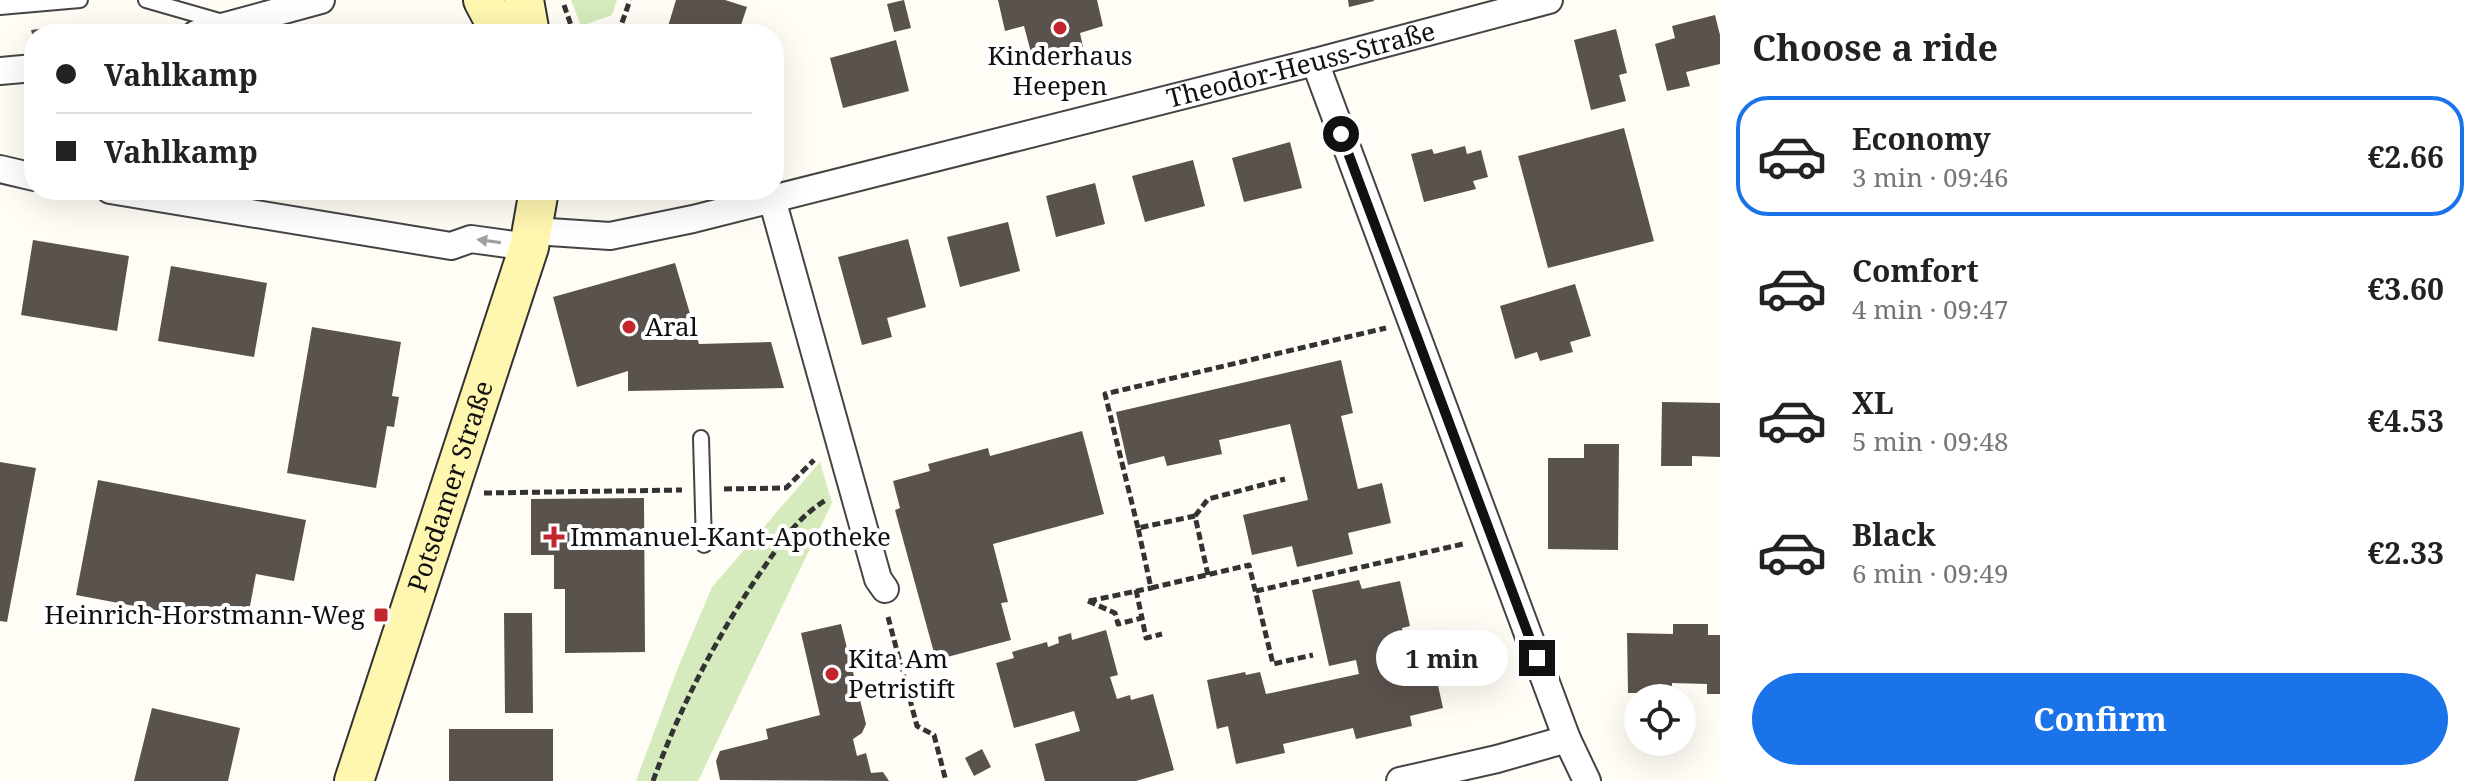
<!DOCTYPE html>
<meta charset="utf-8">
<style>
body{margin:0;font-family:"Noto Serif",serif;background:#f6f6f6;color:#222;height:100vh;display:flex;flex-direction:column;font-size:30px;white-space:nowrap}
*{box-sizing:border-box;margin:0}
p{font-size:26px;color:#767676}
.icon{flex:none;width:44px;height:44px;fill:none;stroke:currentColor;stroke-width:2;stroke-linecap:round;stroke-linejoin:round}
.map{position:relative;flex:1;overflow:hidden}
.panel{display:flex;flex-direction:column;background:#fff;width:760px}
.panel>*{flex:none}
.guide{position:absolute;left:24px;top:24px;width:760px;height:176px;border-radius:32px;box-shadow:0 8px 32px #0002;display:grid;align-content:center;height:176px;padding:0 32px;background:#fff}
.buttons{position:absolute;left:1624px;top:684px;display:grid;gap:16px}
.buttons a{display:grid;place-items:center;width:72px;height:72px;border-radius:50%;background:#fff;box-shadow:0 8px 32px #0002;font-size:40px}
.end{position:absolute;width:36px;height:36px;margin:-18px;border:10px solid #111;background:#fff;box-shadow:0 0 0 4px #fff}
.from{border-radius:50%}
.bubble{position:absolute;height:56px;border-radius:28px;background:#fff;box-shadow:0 8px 32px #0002;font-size:26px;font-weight:700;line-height:56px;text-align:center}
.guide b{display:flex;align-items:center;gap:28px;height:76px;font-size:30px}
.guide b+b{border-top:2px solid #e0e0e0}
.guide i{width:20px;height:20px;background:#222}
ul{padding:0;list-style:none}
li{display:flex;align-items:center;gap:24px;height:120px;margin:0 16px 12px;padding:0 16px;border:4px solid transparent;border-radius:32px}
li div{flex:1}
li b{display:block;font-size:30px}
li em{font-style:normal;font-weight:700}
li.active{border-color:#1a73e8}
li>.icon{width:72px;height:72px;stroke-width:1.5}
h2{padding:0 32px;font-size:36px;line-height:96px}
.cta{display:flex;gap:16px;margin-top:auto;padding:16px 32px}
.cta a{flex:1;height:92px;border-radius:48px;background:#1a73e8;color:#fff;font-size:32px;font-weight:700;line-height:92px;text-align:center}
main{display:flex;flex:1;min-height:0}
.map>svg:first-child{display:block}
.green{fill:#d5ebbd}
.building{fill:#5a524d}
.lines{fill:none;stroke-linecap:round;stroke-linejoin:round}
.lane-casing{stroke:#444;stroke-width:18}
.street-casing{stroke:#444;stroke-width:30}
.secondary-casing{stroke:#333;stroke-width:42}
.path{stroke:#333;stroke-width:5;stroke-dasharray:8 4;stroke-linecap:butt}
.lane{stroke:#fff;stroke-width:14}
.street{stroke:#fff;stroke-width:26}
.secondary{stroke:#fff6b0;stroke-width:38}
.oneway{fill:#a0a0a0}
.route{stroke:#111;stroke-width:10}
.poi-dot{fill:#c4262e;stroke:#fff;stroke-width:3}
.labels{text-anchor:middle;stroke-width:8;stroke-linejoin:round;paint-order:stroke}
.poi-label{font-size:26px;fill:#111;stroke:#fff;text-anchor:start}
.street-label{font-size:26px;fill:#111;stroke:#fff}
</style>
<main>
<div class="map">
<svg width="1720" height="781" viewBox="0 0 1720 781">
<rect width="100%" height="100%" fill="#fffdf5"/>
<g class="green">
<path d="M571 0H617L612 15 581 26Z"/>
<path d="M820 462 832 503 698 781H636L677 670 712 587Z"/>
</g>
<g class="building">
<path d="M676 0H725L747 7 738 34H669L666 33Z"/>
<path d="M904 0 911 28 894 32 887 4Z"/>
<path d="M998 0H1097L1103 26 1080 33 1083 47 1033 60 1024 26 1005 31Z"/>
<path d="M1348 0H1374V1L1349 7Z"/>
<path d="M1715 15 1720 35V64L1686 72 1690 86 1667 91 1655 44 1675 38 1672 26Z"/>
<path d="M401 24 421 34H398Z"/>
<path d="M53 27 54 34H32L31 30Z"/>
<path d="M1616 29 1627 73 1619 75 1626 101 1591 110 1574 40Z"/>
<path d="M896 40 909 91 843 108 830 58Z"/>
<path d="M1624 128 1654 241 1548 268 1518 156Z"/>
<path d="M1290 142 1302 188 1244 202 1232 158Z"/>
<path d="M1465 146 1467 154 1481 150 1488 177 1473 181 1476 189 1424 202 1411 154 1432 149 1434 154Z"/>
<path d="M1193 160 1205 206 1145 222 1132 176Z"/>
<path d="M1095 183 1105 224 1056 237 1046 196Z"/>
<path d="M1008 222 1020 271 960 287 947 237Z"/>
<path d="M908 239 926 307 887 318 892 337 862 345 838 257Z"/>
<path d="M33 240 129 256 117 331 21 315Z"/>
<path d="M675 263 699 344 771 342 784 388 628 391V371L577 387 553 297Z"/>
<path d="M171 266 267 283 254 357 158 341Z"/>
<path d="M1575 284 1591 336 1570 342 1573 352 1540 361 1537 352 1515 359 1500 306Z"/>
<path d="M312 327 401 342 392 396 399 397 394 427 387 426 376 488 287 473Z"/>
<path d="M1341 360 1353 413 1341 416 1358 489 1382 483 1391 523 1348 533 1353 554 1297 567 1292 546 1252 555 1243 515 1308 500 1290 424 1219 440 1222 454 1167 466 1164 456 1128 465 1116 412Z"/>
<path d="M1662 402 1720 403V457L1692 456V466H1661Z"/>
<path d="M1082 431 1104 514 993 544 1008 602 1001 603 1011 640 936 660 895 510 900 508 893 481 930 471 928 464 988 448 990 456Z"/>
<path d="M1584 444H1619L1618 550 1548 549V458H1584Z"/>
<path d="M0 462 36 468 7 622 0 621Z"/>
<path d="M98 480 306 520 294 581 256 574 246 627 76 595Z"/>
<path d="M644 498 645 652 565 653V589H554V555H531V499Z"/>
<path d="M1359 580 1362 589 1400 581 1410 626 1402 628 1410 662 1432 658 1443 708 1410 716 1412 726 1356 739 1353 728 1340 731 1283 744 1285 753 1236 764 1228 726 1217 729 1207 680 1245 672 1246 675 1260 672 1266 694 1359 674 1356 660 1329 666 1312 590Z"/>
<path d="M504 613H532L533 713H505Z"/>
<path d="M841 624 866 724 862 733 853 739 857 756 866 753 871 773 883 772 889 781 720 780 716 761 720 751 768 739 766 729 820 715 801 633Z"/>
<path d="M1673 624H1708V635H1720V694H1707V684L1672 683V693H1628L1627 633 1673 634Z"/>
<path d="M1106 630 1118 675 1110 677 1117 699 1130 695 1131 700 1153 694 1174 770 1136 781H1045L1035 744 1080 731 1074 711 1014 728 996 663 1014 658 1012 652 1047 642 1048 647 1059 643 1058 637 1071 633 1072 640Z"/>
<path d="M152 708 240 728 228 781H134Z"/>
<rect x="449" y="729" width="104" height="52"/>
<path d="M982 749 991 767 974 776 965 758Z"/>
</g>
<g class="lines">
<g class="lane-casing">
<g id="lane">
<path d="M146 0 226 23"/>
<path d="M0 7 80 0"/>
<path d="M701 438 704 545"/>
</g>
</g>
<g class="street-casing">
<g id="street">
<path d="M196 34 321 0"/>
<path d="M1315 62 1567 739 1587 781"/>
<path d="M0 71 34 68"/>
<path d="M0 169 34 177"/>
<path d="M110 190 451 246 471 239 529 247"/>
<path d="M772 199 878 579 885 589"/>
<path id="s1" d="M534 231 610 236 693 219 1315 62 1549 0"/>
<path d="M1400 781 1497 759 1567 739"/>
</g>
</g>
<g class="secondary-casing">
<g id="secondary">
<path d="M483 0 501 34"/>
<path d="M524 0 530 34"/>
<path id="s2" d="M354 781 529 247 539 190"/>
</g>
</g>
<g class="path">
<path d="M564 5 574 34"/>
<path d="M618 34 630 0"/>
<path d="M724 489 786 488 814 460"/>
<path d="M484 493 682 490"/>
<path d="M1195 516 1208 499 1285 479"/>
<path d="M1138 528 1105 394 1386 328"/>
<path d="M1208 575 1195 516 1138 528 1151 588 1249 565 1273 664 1313 655"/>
<path d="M1136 590 1142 618"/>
<path d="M1256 591 1463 544"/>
<path d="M1088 601 1115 613 1118 624 1142 618 1146 638 1162 634"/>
<path d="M1089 601 1151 588"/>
<path d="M888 617 917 726 934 735 946 781"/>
<path d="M653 781C680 707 716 638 760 573 779 546 796 518 826 500"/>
</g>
<use href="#lane" class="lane"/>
<use href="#street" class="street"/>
<use href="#secondary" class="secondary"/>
</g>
<defs><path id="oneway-solid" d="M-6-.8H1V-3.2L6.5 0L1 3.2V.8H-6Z" transform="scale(2)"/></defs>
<use class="oneway" href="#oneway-solid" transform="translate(489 241) rotate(-172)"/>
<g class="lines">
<path class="route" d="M1341 134 1537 658"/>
</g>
<g class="poi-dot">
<circle cx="1060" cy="28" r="8"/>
<circle cx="629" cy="327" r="8"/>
<path d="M550 525h8v8h8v8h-8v8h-8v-8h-8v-8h8z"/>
<rect x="373" y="607" width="16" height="16" rx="4"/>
<circle cx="832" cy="674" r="8"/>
</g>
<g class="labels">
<g class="poi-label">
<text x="1060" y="65" text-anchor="middle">Kinderhaus<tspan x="1060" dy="30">Heepen</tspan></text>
<text x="645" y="336">Aral</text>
<text x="570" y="546">Immanuel-Kant-Apotheke</text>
<text x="365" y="624" text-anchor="end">Heinrich-Horstmann-Weg</text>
<text x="848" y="668">Kita Am<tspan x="848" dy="30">Petristift</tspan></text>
</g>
<g class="street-label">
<text dy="9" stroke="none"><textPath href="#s1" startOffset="788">Theodor-Heuss-Straße</textPath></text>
<text dy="9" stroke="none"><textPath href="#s2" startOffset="310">Potsdamer Straße</textPath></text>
</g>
</g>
</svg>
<div class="buttons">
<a><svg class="icon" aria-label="locate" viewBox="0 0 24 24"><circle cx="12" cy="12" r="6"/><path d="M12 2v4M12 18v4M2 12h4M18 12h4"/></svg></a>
</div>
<i class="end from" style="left:1341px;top:134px"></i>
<i class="end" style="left:1537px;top:658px"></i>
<div class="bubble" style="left:1376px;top:630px;width:132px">1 min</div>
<div class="guide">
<b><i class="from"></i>Vahlkamp</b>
<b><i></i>Vahlkamp</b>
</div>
</div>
<section class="panel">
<h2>Choose a ride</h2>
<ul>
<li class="active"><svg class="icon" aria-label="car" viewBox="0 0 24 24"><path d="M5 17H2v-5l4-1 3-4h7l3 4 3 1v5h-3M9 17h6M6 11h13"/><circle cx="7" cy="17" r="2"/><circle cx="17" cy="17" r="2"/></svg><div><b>Economy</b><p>3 min · 09:46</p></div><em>€2.66</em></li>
<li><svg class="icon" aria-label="car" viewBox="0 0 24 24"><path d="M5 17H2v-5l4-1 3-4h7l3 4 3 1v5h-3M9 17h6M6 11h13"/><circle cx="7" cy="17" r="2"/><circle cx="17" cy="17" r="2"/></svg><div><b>Comfort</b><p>4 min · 09:47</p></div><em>€3.60</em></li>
<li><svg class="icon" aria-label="car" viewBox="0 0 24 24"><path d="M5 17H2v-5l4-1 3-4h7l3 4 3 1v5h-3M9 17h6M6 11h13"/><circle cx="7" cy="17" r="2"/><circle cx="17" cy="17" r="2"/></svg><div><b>XL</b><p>5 min · 09:48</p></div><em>€4.53</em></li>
<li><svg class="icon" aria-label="car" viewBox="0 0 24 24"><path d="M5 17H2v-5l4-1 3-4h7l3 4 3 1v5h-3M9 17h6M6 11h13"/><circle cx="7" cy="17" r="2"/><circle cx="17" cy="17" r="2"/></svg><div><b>Black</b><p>6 min · 09:49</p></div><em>€2.33</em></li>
</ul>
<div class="cta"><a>Confirm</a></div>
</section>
</main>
